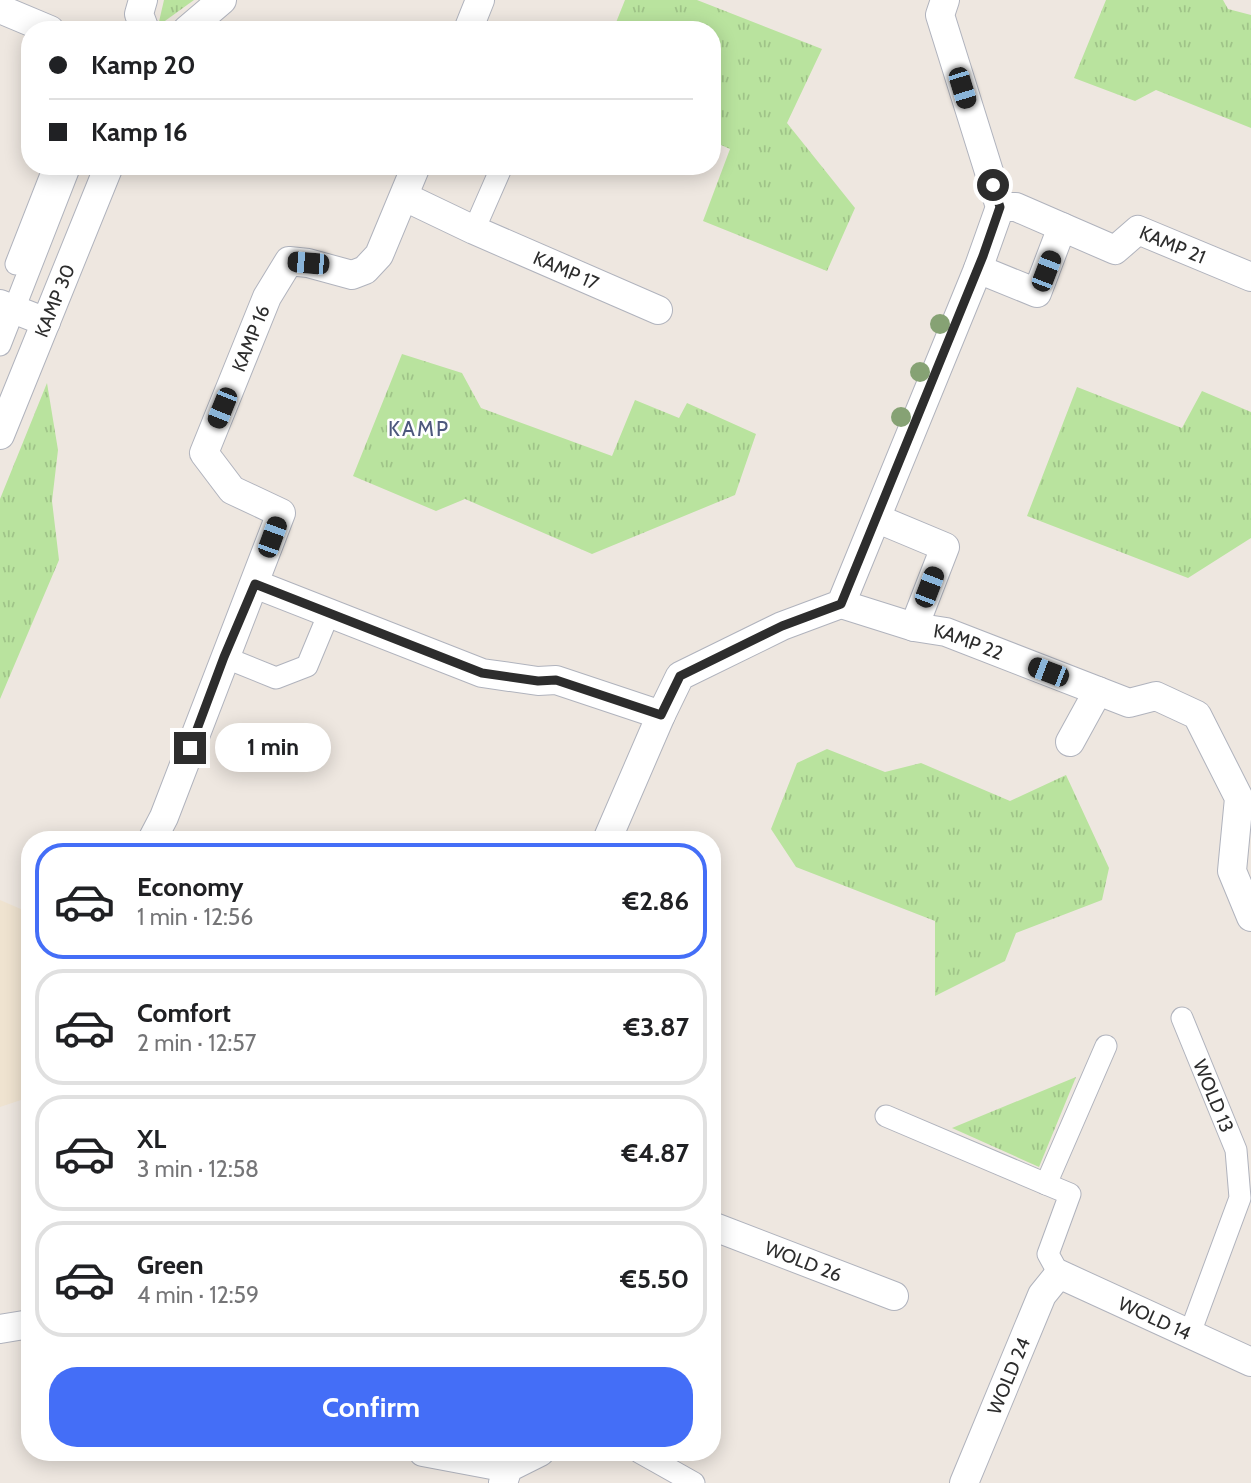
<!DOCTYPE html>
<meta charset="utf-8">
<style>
body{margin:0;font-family:Cabin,sans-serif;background:#f2f2f2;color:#202124;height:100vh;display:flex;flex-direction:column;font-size:26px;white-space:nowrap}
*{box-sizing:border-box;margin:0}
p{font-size:23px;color:#757577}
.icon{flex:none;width:38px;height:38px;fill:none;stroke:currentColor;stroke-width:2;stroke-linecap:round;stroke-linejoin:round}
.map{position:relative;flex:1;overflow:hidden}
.sheet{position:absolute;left:21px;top:831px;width:700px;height:630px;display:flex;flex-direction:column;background:#fff;border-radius:28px;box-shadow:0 4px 18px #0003}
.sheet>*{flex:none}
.top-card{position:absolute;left:21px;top:21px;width:700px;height:154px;border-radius:28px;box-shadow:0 4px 18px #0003;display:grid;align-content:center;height:154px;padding:0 28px;background:#fff}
.end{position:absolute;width:32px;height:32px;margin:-16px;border:9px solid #2d2d2d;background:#fff;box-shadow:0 0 0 4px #fff}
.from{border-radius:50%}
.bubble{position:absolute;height:49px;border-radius:24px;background:#fff;box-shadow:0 4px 18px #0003;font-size:23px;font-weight:700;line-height:49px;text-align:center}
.car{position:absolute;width:21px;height:42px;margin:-21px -10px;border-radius:9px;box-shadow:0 0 5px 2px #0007;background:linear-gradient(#222 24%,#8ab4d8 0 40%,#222 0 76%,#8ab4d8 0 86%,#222 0)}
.top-card b{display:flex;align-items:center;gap:24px;height:66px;font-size:26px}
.top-card b+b{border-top:2px solid #e0e0e0}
.top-card i{width:18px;height:18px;background:#202124}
ul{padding:12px 0 0;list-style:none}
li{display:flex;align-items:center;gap:21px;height:116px;margin:0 14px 10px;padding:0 14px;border:4px solid #e0e0e0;border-radius:28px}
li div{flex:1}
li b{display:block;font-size:26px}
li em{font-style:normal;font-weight:700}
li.current{border-color:#446ef7}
li>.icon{width:63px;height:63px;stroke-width:1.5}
.action{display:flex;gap:14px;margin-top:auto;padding:14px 28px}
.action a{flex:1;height:80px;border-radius:28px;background:#446ef7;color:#fff;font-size:28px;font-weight:700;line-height:80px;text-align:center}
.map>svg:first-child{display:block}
.education{fill:#efe3d0}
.grass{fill:url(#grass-tufts)}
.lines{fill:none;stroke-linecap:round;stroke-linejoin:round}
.pedestrian-casing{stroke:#b0b3bd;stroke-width:23}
.minor-casing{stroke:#b0b3bd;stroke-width:30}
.pedestrian{stroke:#fff;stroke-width:21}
.minor{stroke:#fff;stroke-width:28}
.tree{fill:#86a274}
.route{stroke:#2d2d2d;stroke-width:9}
.labels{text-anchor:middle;stroke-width:5;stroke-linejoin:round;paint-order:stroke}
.street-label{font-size:19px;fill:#2d2d2d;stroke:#fff}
.neighbourhood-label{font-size:21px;letter-spacing:2px;fill:#4d587d;stroke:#fff}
</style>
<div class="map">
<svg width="1251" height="1483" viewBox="0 0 1251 1483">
<defs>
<pattern id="grass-tufts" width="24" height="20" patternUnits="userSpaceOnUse" patternTransform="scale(1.75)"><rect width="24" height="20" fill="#b9e39e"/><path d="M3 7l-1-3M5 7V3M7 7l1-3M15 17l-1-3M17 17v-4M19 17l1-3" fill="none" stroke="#9fc388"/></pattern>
</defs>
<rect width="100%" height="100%" fill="#eee7e0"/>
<path class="education" d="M0 900 30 913V1097L0 1107Z"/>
<g class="grass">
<path d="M164 0H194L158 26Z"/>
<path d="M625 0H697L822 49 787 123 855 208 827 271 703 221 730 149 712 141V30H613Z"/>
<path d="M1106 0H1223L1228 9 1251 15V128L1156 90 1135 101 1074 78Z"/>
<path d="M402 354 462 373 481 408 612 456 635 400 679 418 687 403 756 434 735 495 592 554 465 499 436 511 353 476Z"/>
<path d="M47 383 58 450 52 501 59 560 0 699V499Z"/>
<path d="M1077 387 1182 428 1202 391 1251 412V538L1188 578 1027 516Z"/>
<path d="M827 749 885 772 921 763 1010 801 1066 775 1109 868 1102 900 1016 933 1005 961 935 996V921L796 867 771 829 797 763Z"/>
<path d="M1076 1077 1039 1167 952 1128Z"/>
</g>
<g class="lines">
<g class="pedestrian-casing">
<g id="pedestrian">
<path d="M474 230 502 166"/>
<path d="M16 264 52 172"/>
<path d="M0 345 70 166"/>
<path d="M224 657 276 678 307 666 329 613"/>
<path id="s1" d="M1182 1018 1236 1150 1240 1198 1190 1333"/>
<path d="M886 1116 1046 1184 1106 1046"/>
<path d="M1046 1184 1070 1194 1048 1254 1059 1274"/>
<path d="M639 1452 694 1483"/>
</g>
</g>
<g class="minor-casing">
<g id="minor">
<path d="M143 0 139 14 145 30"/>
<path d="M0 9 50 30"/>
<path d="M187 30 222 0"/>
<path d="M468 30 480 0"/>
<path id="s2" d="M405 197 474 230 658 310"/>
<path id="s3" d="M1000 207H1016L1115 250 1138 230 1251 277"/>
<path d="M978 269 1037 293 1062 227"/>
<path d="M0 304 46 322"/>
<path id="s4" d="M0 435 109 166"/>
<path d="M878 519 945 547 914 627"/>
<path d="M255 584 482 673 538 681 556 680 661 715"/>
<path id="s5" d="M841 604 914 627 946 632 1129 703 1156 696 1197 715 1239 798 1232 871 1251 917"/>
<path d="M1070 742 1098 691"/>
<path id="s6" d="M152 840 164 817 281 513 232 490 204 453 267 297 289 261 308 263 352 275 365 270 379 255 416 166"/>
<path d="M607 840 661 715 680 676 782 626 841 604 978 269 1000 207 940 15 945 0"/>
<path id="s7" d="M712 1226 894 1296"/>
<path d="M0 1329 30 1324"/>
<path d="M423 1452 508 1468"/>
<path d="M503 1483 508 1468 540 1452"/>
<path id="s8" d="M964 1483 1042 1295 1059 1274 1251 1362"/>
</g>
</g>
<use href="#pedestrian" class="pedestrian"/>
<use href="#minor" class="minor"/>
</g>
<g class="tree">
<circle cx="940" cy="324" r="10"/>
<circle cx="920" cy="372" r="10"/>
<circle cx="901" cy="417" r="10"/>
</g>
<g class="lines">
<path class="route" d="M190 748 224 657 255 584 482 673 538 681 556 680 661 715 680 676 782 626 841 604 983 256 1000 207 993 185"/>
</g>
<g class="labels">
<g class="street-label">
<text dy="7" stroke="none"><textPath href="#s3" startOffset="192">KAMP 21</textPath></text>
<text dy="7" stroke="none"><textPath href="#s2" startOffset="177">KAMP 17</textPath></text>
<text dy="7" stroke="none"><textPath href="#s4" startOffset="145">KAMP 30</textPath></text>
<text dy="7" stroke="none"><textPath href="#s6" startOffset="576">KAMP 16</textPath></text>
<text dy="7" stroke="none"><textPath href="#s5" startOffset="133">KAMP 22</textPath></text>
<text dy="7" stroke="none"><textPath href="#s1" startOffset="84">WOLD 13</textPath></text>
<text dy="7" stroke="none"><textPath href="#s7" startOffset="98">WOLD 26</textPath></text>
<text dy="7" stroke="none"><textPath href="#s8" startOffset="336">WOLD 14</textPath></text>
<text dy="7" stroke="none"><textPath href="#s8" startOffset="116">WOLD 24</textPath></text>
</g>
<g class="neighbourhood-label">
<text x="419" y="436">KAMP</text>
</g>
</g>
</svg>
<i class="end from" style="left:993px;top:185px"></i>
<i class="end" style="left:190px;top:748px"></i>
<div class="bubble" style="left:215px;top:723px;width:116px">1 min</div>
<i class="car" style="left:962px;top:88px;rotate:163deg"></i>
<i class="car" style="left:308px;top:263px;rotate:275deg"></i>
<i class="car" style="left:1046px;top:271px;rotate:21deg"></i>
<i class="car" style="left:222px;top:408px;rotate:202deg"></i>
<i class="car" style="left:272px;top:537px;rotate:20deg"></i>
<i class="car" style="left:929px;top:587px;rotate:21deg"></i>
<i class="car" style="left:1048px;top:672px;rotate:291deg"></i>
<div class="top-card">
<b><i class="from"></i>Kamp 20</b>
<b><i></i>Kamp 16</b>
</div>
<section class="sheet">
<ul>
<li class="current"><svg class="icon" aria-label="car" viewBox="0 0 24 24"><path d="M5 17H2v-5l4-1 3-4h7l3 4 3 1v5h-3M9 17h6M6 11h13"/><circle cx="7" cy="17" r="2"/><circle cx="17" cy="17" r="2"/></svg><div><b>Economy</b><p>1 min · 12:56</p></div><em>€2.86</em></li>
<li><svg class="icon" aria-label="car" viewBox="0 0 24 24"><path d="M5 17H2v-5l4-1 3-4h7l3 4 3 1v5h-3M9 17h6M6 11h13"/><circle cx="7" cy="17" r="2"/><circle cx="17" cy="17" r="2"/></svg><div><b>Comfort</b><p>2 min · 12:57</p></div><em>€3.87</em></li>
<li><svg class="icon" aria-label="car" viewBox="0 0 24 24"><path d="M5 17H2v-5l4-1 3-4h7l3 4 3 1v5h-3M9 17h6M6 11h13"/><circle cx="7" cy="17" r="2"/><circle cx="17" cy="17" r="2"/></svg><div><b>XL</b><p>3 min · 12:58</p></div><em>€4.87</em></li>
<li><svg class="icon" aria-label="car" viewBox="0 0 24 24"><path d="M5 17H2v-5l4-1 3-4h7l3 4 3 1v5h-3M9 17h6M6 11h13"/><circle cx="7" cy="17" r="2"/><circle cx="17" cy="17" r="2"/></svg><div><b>Green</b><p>4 min · 12:59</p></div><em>€5.50</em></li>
</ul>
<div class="action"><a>Confirm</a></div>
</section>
</div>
